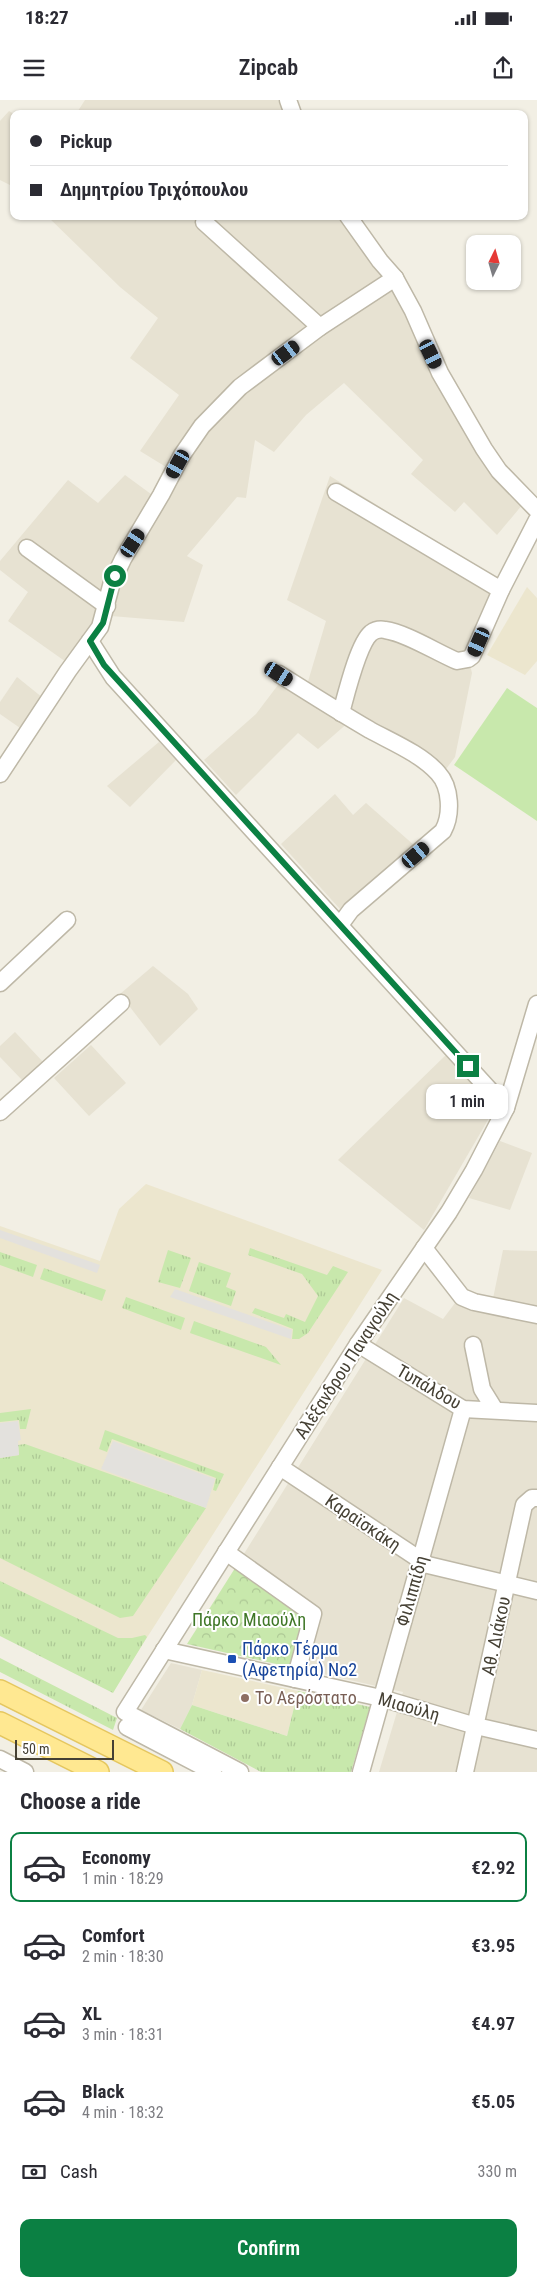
<!DOCTYPE html>
<meta charset="utf-8">
<style>
body{margin:0;font-family:"Roboto Condensed",sans-serif;background:#f2f2f3;color:#2b2b33;height:100vh;display:flex;flex-direction:column;font-size:19px;white-space:nowrap}
*{box-sizing:border-box;margin:0}
p{font-size:16px;color:#7c7c81}
.icon{flex:none;width:28px;height:28px;fill:none;stroke:currentColor;stroke-width:2;stroke-linecap:round;stroke-linejoin:round}
.map{position:relative;height:1672px;overflow:hidden}
.side{display:flex;flex-direction:column;background:#fff;flex:1}
.side>*{flex:none}
.hud{position:absolute;left:10px;top:10px;width:518px;height:110px;border-radius:10px;box-shadow:0 1px 4px #0004;display:grid;align-content:center;height:110px;padding:0 20px;background:#fff}
.needle{width:32px;rotate:5deg}
.controls{position:absolute;left:466px;top:135px;display:grid;gap:10px}
.controls a{display:grid;place-items:center;width:55px;height:55px;border-radius:10px;background:#fff;box-shadow:0 1px 4px #0004;font-size:25px}
.scale{position:absolute;left:15px;bottom:12px;width:99px;box-sizing:border-box;padding-left:5px;border:2px solid #454034;border-top:0;font-size:14px;line-height:18px;white-space:nowrap;color:#454034;-webkit-text-stroke:4px #fff;paint-order:stroke}
.end{position:absolute;width:22px;height:22px;margin:-11px;border:6px solid #0b8043;background:#fff;box-shadow:0 0 0 2px #fff}
.from{border-radius:50%}
.bubble{position:absolute;height:35px;border-radius:10px;background:#fff;box-shadow:0 1px 4px #0004;font-size:16px;font-weight:600;line-height:35px;text-align:center}
.car{position:absolute;width:15px;height:30px;margin:-15px -8px;border-radius:6px;box-shadow:0 0 4px 1px #0007;background:linear-gradient(#222 24%,#8ab4d8 0 40%,#222 0 76%,#8ab4d8 0 86%,#222 0)}
.hud b{display:flex;align-items:center;gap:18px;height:48px;font-size:19px}
.hud b+b{border-top:1px solid #e1e1e2}
.hud i{width:12px;height:12px;background:#2b2b33}
ul{padding:0;list-style:none}
li{display:flex;align-items:center;gap:15px;height:70px;margin:0 10px 8px;padding:0 10px;border:2px solid transparent;border-radius:10px}
li div{flex:1}
li b{display:block;font-size:19px}
li em{font-style:normal;font-weight:600}
li.current{border-color:#0b8043}
li>.icon{width:45px;height:45px;stroke-width:1.5}
h2{padding:0 20px;font-size:22px;line-height:60px}
.pay{display:flex;align-items:center;gap:12px;height:55px;padding:0 20px;font-size:19px}
.pay p{margin-inline-start:auto}
.button{display:flex;gap:10px;margin-top:auto;padding:10px 20px}
.button a{flex:1;height:58px;border-radius:10px;background:#0b8043;color:#fff;font-size:20px;font-weight:600;line-height:58px;text-align:center}
.status{display:flex;justify-content:space-between;align-items:center;height:35px;padding:0 25px;background:#fff;direction:ltr}
.status svg{height:14px;fill:currentColor}
header{display:flex;justify-content:space-between;align-items:center;height:65px;padding:0 20px;background:#fff;font-size:22px;font-weight:600}
.map>svg:first-child{display:block}
.residential{fill:#e7e2d2}
.education{fill:#ece6ce}
.grass{fill:url(#grass-tufts)}
.park{fill:url(#park-crowns)}
.pitch{fill:#c8e8ac}
.parking{fill:#e3e1dd}
.lines{fill:none;stroke-linecap:round;stroke-linejoin:round}
.minor-casing{stroke:#beb8a7;stroke-width:19}
.major-casing{stroke:#e5c760;stroke-width:24}
.minor{stroke:#fff;stroke-width:16}
.major{stroke:#ffe891;stroke-width:21}
.route{stroke:#0b8043;stroke-width:6}
.transit-dot{fill:#1a4fb4;stroke:#fff;stroke-width:2}
.education-dot{fill:#8d6e63;stroke:#fff;stroke-width:2}
.labels{text-anchor:middle;stroke-width:4;stroke-linejoin:round;paint-order:stroke}
.street-label{font-size:18px;fill:#454034;stroke:#fff}
.park-label{font-size:18px;fill:#3f7727;stroke:#fff}
.transit-label{font-size:18px;fill:#164399;stroke:#fff;text-anchor:start}
.education-label{font-size:18px;fill:#785e54;stroke:#fff;text-anchor:start}
</style>
<div class="status"><b>18:27</b><svg viewBox="0 0 49 12"><path d="M0 12V9h3v3zM5 12V6h3v6zM10 12V3h3v9zM15 12V0h3v12zM26 1h20v11H26zM47 4h2v5h-2z"/></svg></div>
<header><svg class="icon" aria-label="menu" viewBox="0 0 24 24"><path d="M4 6h16M4 12h16M4 18h16"/></svg>Zipcab<svg class="icon" aria-label="share" viewBox="0 0 24 24"><path d="M12 15V3M7 8l5-5 5 5M5 13v7h14v-7"/></svg></header>
<div class="map">
<svg width="537" height="1672" viewBox="0 0 537 1672">
<defs>
<pattern id="grass-tufts" width="24" height="20" patternUnits="userSpaceOnUse" patternTransform="scale(1.25)"><rect width="24" height="20" fill="#c8e8ac"/><path d="M3 7l-1-3M5 7V3M7 7l1-3M15 17l-1-3M17 17v-4M19 17l1-3" fill="none" stroke="#adc895"/></pattern>
<pattern id="park-crowns" width="20" height="18" patternUnits="userSpaceOnUse" patternTransform="scale(1.25)"><rect width="20" height="18" fill="#c8e8ac"/><path d="M2 6a3 3 0 1 1 6 0M12 15a3 3 0 1 1 6 0" fill="none" stroke="#adc895"/></pattern>
</defs>
<rect width="100%" height="100%" fill="#f2efe4"/>
<g class="residential">
<path d="M85 0H278L284 14H76Z"/>
<path d="M9 11 14 14V87L0 80V21Z"/>
<path d="M47 116H341L396 190 523 404 497 435 464 402 455 412 411 374 423 360 344 283 306 315 274 352 255 340 246 398 237 397 187 456 203 465 184 522 111 516 121 476 179 375 140 351 179 295 130 258 158 218 120 187Z"/>
<path d="M125 375 155 397 98 520 69 564 8 521 28 492 0 470V461L68 380 98 403Z"/>
<path d="M330 376 500 481 468 557 472 573 455 657 446 669 358 614 318 649 298 633 236 695 204 660 256 614 281 581 304 595 326 521 287 500Z"/>
<path d="M17 577 43 598 23 630 0 614V602Z"/>
<path d="M159 642 176 660 130 707 107 686Z"/>
<path d="M335 694 353 715 366 703 415 746 385 772 352 797 340 809 281 744Z"/>
<path d="M153 866 188 894 198 909 160 946 120 894Z"/>
<path d="M15 932 44 963 24 982 0 957V946Z"/>
<path d="M91 945 126 983 89 1016 54 978Z"/>
<path d="M448 953 496 1006 424 1130 338 1060Z"/>
<path d="M500 1041 532 1053 510 1110 469 1098Z"/>
<path d="M503 1150 537 1151V1672H379L403 1592 301 1569 242 1457 404 1198 443 1219 455 1203 490 1213Z"/>
<path d="M171 1563 202 1570 192 1605 180 1629 141 1610Z"/>
</g>
<g class="education">
<path d="M527 487 537 498V561L525 575 487 555Z"/>
<path d="M146 1084 382 1170 132 1561 0 1494V1126L100 1161 119 1109Z"/>
<path d="M202 1570 298 1591 287 1636 192 1605Z"/>
</g>
<g class="grass">
<path d="M250 1148 327 1175 333 1166 348 1172 308 1233 299 1239H292L293 1229 252 1213 255 1208 284 1218 286 1214 305 1222 318 1196 302 1174 248 1155Z"/>
<path d="M168 1150 191 1158 180 1188 158 1182Z"/>
<path d="M0 1152 37 1165 33 1177 0 1165Z"/>
<path d="M199 1162 231 1173 226 1187 236 1191 231 1206 189 1191Z"/>
<path d="M44 1168 106 1190 102 1201 40 1179Z"/>
<path d="M126 1197 185 1218 181 1230 122 1208Z"/>
<path d="M194 1221 266 1247 281 1265 190 1233Z"/>
<path d="M31 1309 26 1329H20L19 1320 0 1322V1313Z"/>
<path d="M105 1330 224 1374 216 1391 213 1390 216 1378 112 1339 107 1352 99 1349Z"/>
<path d="M25 1344 206 1408 133 1516 120 1518 0 1458V1358L19 1355 18 1345Z"/>
<path d="M0 1481 118 1538H132L145 1535 147 1537 113 1593 0 1536Z"/>
<path d="M0 1558 117 1618 113 1630 0 1572Z"/>
<path d="M298 1591 370 1607 351 1672H261L180 1629 192 1605 287 1636Z"/>
</g>
<path class="park" d="M237 1465 308 1516 294 1568 187 1544Z"/>
<path class="pitch" d="M507 588 537 608V721L454 665Z"/>
<g class="parking">
<path d="M0 1130 100 1165 97 1173 0 1138Z"/>
<path d="M175 1189 292 1230 291 1239 170 1197Z"/>
<path d="M18 1321 21 1340 18 1341 19 1355 0 1358V1323Z"/>
<path d="M113 1341 215 1379 206 1408 101 1369Z"/>
</g>
<g class="lines">
<g class="minor-casing">
<g id="minor">
<path d="M288 0 293 14"/>
<path d="M348 116 380 161 395 178 413 211 440 273 484 349 499 371 537 410"/>
<path d="M204 122 320 227"/>
<path d="M336 392 501 490"/>
<path d="M27 448 107 506"/>
<path d="M90 541 113 577 506 1008"/>
<path d="M279 574C309 593 339 612 370 630 392 642 421 654 438 673 451 687 452 715 443 731L351 810 340 825"/>
<path d="M341 613C346 595 358 544 371 533 375 530 380 529 385 530 406 533 436 552 457 561L468 559 472 556 501 490 537 420"/>
<path d="M0 674 68 571 100 527 112 482 123 459 161 395 182 355 202 326 240 287 320 227 395 178"/>
<path d="M0 883 67 820"/>
<path d="M0 1012 121 903"/>
<path d="M424 1148 462 1197 474 1202 537 1215"/>
<path d="M358 1244 463 1309 537 1313"/>
<path d="M473 1245 482 1289 495 1310"/>
<path d="M280 1367 428 1465 537 1491"/>
<path d="M226 1452 313 1514 295 1579"/>
<path d="M164 1550 381 1598 476 1626 537 1640"/>
<path d="M127 1627 213 1672"/>
<path d="M0 1659 25 1672"/>
<path d="M240 1672 125 1612 358 1244 449 1112 474 1070 506 1008 537 904"/>
<path d="M361 1672 463 1309"/>
<path d="M465 1672 524 1405 532 1398H537"/>
</g>
</g>
<g class="major-casing">
<g id="major">
<path d="M0 1591 162 1672"/>
<path d="M0 1623 98 1672"/>
</g>
</g>
<use href="#minor" class="minor"/>
<use href="#major" class="major"/>
</g>
<g class="lines">
<path class="route" d="M115 476 103 523 90 541 104 565 468 966"/>
</g>
<rect class="transit-dot" x="227" y="1554" width="10" height="10" rx="2.5"/>
<circle class="education-dot" cx="245" cy="1598" r="5"/>
<g class="labels">
<g class="street-label">
<text transform="translate(346 1265) rotate(-57)" y="6">Αλέξανδρου Παναγούλη</text>
<text transform="translate(429 1287) rotate(30)" y="6">Τυπάλδου</text>
<text transform="translate(363 1423) rotate(34)" y="6">Καραϊσκάκη</text>
<text transform="translate(412 1491) rotate(-74)" y="6">Φιλιππίδη</text>
<text transform="translate(496 1536) rotate(-78)" y="6">Αθ. Διάκου</text>
<text transform="translate(409 1607) rotate(16)" y="6">Μιαούλη</text>
</g>
<g class="park-label">
<text x="249" y="1526">Πάρκο Μιαούλη</text>
</g>
<g class="transit-label">
<text x="242" y="1555">Πάρκο Τέρμα<tspan x="242" dy="21">(Αφετηρία) Νο2</tspan></text>
</g>
<g class="education-label">
<text x="255" y="1604">Το Αερόστατο</text>
</g>
</g>
</svg>
<div class="controls">
<a><svg class="needle" viewBox="-14 -14 28 28"><path d="M0-13l5 13h-10z" fill="#e53935"/><path d="M0 13l5-13h-10z" fill="#7c7c81"/></svg></a>
</div>
<div class="scale">50 m</div>
<i class="end from" style="left:115px;top:476px"></i>
<i class="end" style="left:468px;top:966px"></i>
<div class="bubble" style="left:426px;top:984px;width:82px">1 min</div>
<i class="car" style="left:286px;top:253px;rotate:54deg"></i>
<i class="car" style="left:431px;top:254px;rotate:154deg"></i>
<i class="car" style="left:178px;top:364px;rotate:209deg"></i>
<i class="car" style="left:133px;top:443px;rotate:33deg"></i>
<i class="car" style="left:479px;top:542px;rotate:204deg"></i>
<i class="car" style="left:279px;top:574px;rotate:122deg"></i>
<i class="car" style="left:416px;top:755px;rotate:50deg"></i>
<div class="hud">
<b><i class="from"></i>Pickup</b>
<b><i></i>Δημητρίου Τριχόπουλου</b>
</div>
</div>
<section class="side">
<h2>Choose a ride</h2>
<ul>
<li class="current"><svg class="icon" aria-label="car" viewBox="0 0 24 24"><path d="M5 17H2v-5l4-1 3-4h7l3 4 3 1v5h-3M9 17h6M6 11h13"/><circle cx="7" cy="17" r="2"/><circle cx="17" cy="17" r="2"/></svg><div><b>Economy</b><p>1 min · 18:29</p></div><em>€2.92</em></li>
<li><svg class="icon" aria-label="car" viewBox="0 0 24 24"><path d="M5 17H2v-5l4-1 3-4h7l3 4 3 1v5h-3M9 17h6M6 11h13"/><circle cx="7" cy="17" r="2"/><circle cx="17" cy="17" r="2"/></svg><div><b>Comfort</b><p>2 min · 18:30</p></div><em>€3.95</em></li>
<li><svg class="icon" aria-label="car" viewBox="0 0 24 24"><path d="M5 17H2v-5l4-1 3-4h7l3 4 3 1v5h-3M9 17h6M6 11h13"/><circle cx="7" cy="17" r="2"/><circle cx="17" cy="17" r="2"/></svg><div><b>XL</b><p>3 min · 18:31</p></div><em>€4.97</em></li>
<li><svg class="icon" aria-label="car" viewBox="0 0 24 24"><path d="M5 17H2v-5l4-1 3-4h7l3 4 3 1v5h-3M9 17h6M6 11h13"/><circle cx="7" cy="17" r="2"/><circle cx="17" cy="17" r="2"/></svg><div><b>Black</b><p>4 min · 18:32</p></div><em>€5.05</em></li>
</ul>
<div class="pay"><svg class="icon" aria-label="cash" viewBox="0 0 24 24"><path d="M3 7h18v10H3z"/><circle cx="12" cy="12" r="2"/></svg>Cash<p>330 m</p></div>
<div class="button"><a>Confirm</a></div>
</section>
